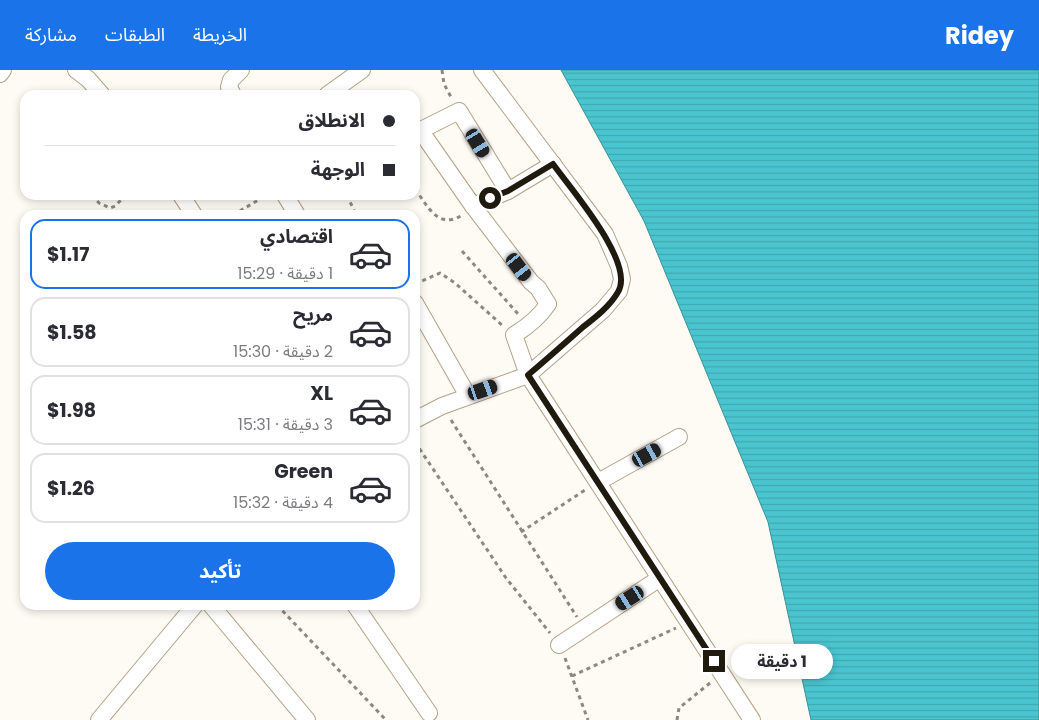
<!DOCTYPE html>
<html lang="ar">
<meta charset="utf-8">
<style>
body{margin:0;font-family:Poppins,"Noto Sans Arabic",sans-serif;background:#f7f7f7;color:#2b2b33;direction:rtl;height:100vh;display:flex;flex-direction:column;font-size:19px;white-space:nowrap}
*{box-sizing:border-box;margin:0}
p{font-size:16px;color:#7c7c81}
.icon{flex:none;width:28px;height:28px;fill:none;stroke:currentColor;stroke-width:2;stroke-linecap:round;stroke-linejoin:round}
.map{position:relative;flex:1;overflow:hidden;direction:ltr}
.sheet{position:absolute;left:20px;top:140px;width:400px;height:400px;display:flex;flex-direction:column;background:#fff;border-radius:15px;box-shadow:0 2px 8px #0003;direction:rtl}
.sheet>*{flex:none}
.top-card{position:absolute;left:20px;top:20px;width:400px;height:110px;border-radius:15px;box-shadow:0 2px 8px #0003;direction:rtl;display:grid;align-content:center;height:110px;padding:0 25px;background:#fff}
.end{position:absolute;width:22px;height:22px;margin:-11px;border:6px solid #1f190e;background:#fff;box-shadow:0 0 0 2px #fff}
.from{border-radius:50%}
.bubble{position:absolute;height:35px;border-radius:18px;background:#fff;box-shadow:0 2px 8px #0003;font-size:16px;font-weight:700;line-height:35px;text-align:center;direction:rtl}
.car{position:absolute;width:15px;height:30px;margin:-15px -8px;border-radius:6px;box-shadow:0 0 4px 1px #0007;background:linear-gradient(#222 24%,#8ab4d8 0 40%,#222 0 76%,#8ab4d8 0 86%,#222 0)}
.top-card b{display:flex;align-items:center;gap:18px;height:48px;font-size:19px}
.top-card b+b{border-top:1px solid #e1e1e2}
.top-card i{width:12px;height:12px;background:#2b2b33}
ul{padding:9px 0 0;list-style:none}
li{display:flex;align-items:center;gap:15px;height:70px;margin:0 10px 8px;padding:0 15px;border:2px solid #e1e1e2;border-radius:15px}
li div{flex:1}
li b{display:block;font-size:19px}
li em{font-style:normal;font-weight:700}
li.selected{border-color:#1a73e8}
li>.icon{width:45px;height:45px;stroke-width:1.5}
.button{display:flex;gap:10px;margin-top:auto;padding:10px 25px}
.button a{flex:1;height:58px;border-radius:30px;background:#1a73e8;color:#fff;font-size:20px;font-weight:700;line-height:58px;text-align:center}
header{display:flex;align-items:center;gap:30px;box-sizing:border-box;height:70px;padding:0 25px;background:#1a73e8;color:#fff}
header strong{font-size:24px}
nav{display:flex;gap:28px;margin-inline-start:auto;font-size:18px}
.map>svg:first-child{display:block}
.water{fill:url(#water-rules);stroke:#3d9195}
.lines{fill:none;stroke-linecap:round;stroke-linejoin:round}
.minor-casing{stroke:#b3a286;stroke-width:18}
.path{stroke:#8d8880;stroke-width:3;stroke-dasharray:4 4;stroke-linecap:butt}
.minor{stroke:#fff;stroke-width:16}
.route{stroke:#1f190e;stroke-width:6}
</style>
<header>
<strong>Ridey</strong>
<nav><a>الخريطة</a><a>الطبقات</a><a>مشاركة</a></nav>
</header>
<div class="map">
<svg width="1039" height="650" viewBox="0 0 1039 650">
<defs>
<pattern id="water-rules" width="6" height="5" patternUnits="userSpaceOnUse" patternTransform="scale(1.25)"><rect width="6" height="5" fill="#4ac5cf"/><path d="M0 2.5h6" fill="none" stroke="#40a9b1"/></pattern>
</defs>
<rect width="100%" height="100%" fill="#fefaf4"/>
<path class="water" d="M561 0H1039V650H811L768 452 644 151Z"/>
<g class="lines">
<g class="minor-casing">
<g id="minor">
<path d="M76 0 88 9 102 25"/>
<path d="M0 4 3 0"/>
<path d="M233 25 229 17 231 10 241 0"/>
<path d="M327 25 362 0"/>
<path d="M420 60 473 136 531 212 538 218 548 234C539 248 527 257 514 265L528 305 752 650"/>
<path d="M415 63 459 41 508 121"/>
<path d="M181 125 194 145"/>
<path d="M285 125 297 145"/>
<path d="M473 136 508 121 553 94"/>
<path d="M415 233 468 326"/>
<path d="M415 350 442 336 528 305 603 240 619 221 622 209 619 196 605 164 482 0"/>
<path d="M598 412 679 367"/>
<path d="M211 535 307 650"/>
<path d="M355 535 429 643"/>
<path d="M559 575 660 508"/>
<path d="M99 650 195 535"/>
</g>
</g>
<g class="path">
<path d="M442 0 444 14 451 27"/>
<path d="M415 119C428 136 437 159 461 146"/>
<path d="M92 125 99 133 110 138 115 136 126 125"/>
<path d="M347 125 356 145"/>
<path d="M233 145 267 125"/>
<path d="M462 181 518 244"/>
<path d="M415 214 440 203 455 213 503 256"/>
<path d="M451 350 577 547"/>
<path d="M415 372 506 508 550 563"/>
<path d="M521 462 585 420"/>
<path d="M277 535 385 649"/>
<path d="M565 588 588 650"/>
<path d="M572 606 676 558"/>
<path d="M677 650 679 638 710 613"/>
</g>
<use href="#minor" class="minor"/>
</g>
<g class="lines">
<path class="route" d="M490 128 508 121 553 94C570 118 636 193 618 222 610 236 596 247 583 257 565 273 547 289 528 305L714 591"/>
</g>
</svg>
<i class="end from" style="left:490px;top:128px"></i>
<i class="end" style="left:714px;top:591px"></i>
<div class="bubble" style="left:731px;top:574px;width:102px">1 دقيقة</div>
<i class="car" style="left:478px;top:73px;rotate:149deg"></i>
<i class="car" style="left:519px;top:197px;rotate:143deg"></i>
<i class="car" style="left:483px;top:320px;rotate:71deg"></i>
<i class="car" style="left:647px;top:385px;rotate:61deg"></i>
<i class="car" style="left:630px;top:528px;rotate:237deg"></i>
<div class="top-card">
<b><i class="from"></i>الانطلاق</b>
<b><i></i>الوجهة</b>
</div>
<section class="sheet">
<ul>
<li class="selected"><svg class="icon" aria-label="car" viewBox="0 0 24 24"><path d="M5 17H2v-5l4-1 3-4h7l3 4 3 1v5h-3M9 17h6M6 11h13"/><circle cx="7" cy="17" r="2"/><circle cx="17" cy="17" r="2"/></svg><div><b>اقتصادي</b><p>1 دقيقة · 15:29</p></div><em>$1.17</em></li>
<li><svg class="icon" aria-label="car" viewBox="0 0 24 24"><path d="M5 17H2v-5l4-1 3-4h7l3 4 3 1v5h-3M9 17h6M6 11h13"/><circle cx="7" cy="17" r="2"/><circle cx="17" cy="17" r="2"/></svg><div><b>مريح</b><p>2 دقيقة · 15:30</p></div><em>$1.58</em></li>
<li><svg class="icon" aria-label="car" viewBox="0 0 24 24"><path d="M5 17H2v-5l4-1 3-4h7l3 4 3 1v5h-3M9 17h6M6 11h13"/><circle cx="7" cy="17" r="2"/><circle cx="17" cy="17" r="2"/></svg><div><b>XL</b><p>3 دقيقة · 15:31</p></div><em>$1.98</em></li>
<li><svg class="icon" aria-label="car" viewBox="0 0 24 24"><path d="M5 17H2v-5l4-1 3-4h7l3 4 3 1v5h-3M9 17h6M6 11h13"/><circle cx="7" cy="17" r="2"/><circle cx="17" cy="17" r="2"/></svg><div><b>Green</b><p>4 دقيقة · 15:32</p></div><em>$1.26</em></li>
</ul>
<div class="button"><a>تأكيد</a></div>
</section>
</div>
